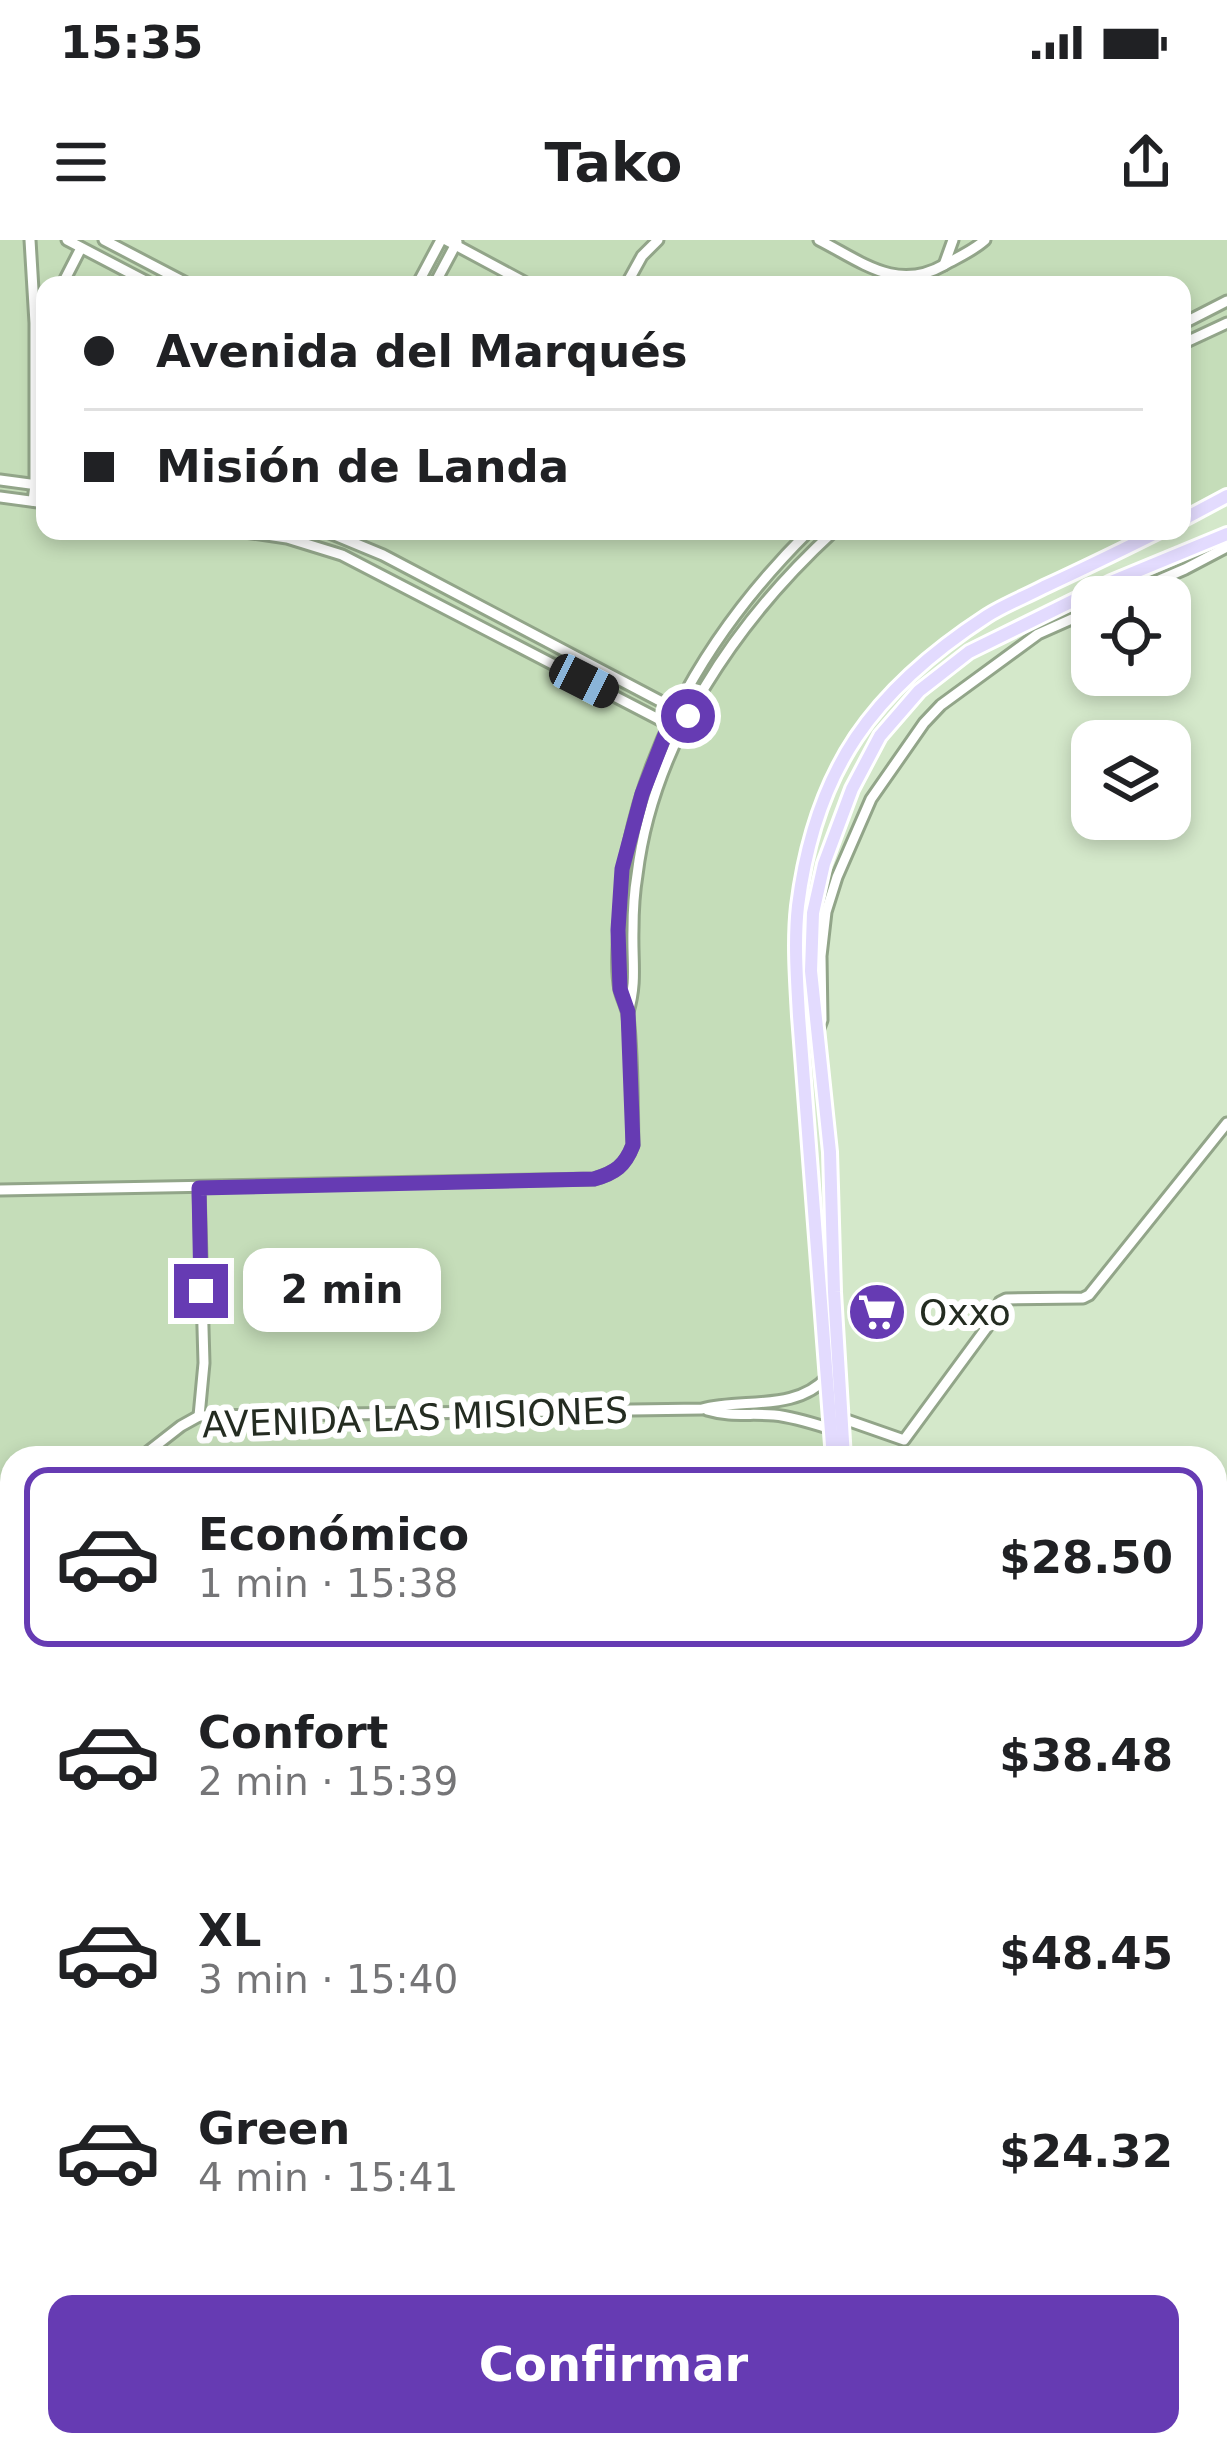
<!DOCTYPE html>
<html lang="es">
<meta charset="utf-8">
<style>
body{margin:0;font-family:"DejaVu Sans",sans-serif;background:#f2f2f2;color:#202124;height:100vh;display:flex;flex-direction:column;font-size:45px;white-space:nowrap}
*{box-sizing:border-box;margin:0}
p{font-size:39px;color:#757577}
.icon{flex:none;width:66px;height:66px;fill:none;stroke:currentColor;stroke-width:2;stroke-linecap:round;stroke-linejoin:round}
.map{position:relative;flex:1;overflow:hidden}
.panel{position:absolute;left:0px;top:1206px;width:1227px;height:1011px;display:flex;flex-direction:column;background:#fff;border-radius:36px 36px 0 0;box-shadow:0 6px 18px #0003}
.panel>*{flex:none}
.banner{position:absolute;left:36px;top:36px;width:1155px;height:264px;border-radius:24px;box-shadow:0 6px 18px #0003;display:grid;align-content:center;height:264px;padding:0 48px;background:#fff}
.controls{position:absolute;left:1071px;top:336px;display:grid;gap:24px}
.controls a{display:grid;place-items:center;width:120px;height:120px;border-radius:24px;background:#fff;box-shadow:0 6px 18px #0003;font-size:60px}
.end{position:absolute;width:54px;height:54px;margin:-27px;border:15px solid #663bb3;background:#fff;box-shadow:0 0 0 6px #fff}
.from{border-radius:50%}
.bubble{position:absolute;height:84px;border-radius:24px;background:#fff;box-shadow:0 6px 18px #0003;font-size:39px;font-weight:600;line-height:84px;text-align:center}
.car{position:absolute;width:36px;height:72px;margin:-36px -18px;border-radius:15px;box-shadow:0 0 9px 3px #0007;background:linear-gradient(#222 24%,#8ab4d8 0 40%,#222 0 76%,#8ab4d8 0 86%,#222 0)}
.banner b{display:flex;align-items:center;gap:42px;height:114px;font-size:45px}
.banner b+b{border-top:3px solid #e0e0e0}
.banner i{width:30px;height:30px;background:#202124}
ul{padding:21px 0 0;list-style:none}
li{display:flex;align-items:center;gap:36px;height:180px;margin:0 24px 18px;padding:0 24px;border:6px solid transparent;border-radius:24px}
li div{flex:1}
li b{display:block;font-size:45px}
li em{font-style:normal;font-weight:600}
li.active{border-color:#663bb3}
li>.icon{width:108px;height:108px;stroke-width:1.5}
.button{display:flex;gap:24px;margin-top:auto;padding:24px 48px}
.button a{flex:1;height:138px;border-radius:24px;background:#663bb3;color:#fff;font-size:48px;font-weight:600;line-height:138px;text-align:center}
.status{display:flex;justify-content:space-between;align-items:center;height:84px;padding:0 60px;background:#fff;direction:ltr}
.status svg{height:33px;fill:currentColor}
header{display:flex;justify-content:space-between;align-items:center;height:156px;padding:0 48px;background:#fff;font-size:54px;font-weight:600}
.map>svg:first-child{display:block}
.built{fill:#c5ddb9}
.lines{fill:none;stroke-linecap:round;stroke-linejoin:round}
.minor-casing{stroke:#92a589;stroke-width:15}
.major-casing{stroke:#fff;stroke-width:18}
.minor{stroke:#fff;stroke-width:9}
.major{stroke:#e3dbfe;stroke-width:12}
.route{stroke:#663bb3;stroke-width:15}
.labels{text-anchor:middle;stroke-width:12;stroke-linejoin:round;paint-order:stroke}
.poi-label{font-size:36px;fill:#242c21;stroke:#fff;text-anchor:start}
.street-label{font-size:36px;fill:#242c21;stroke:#fff}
</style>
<div class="status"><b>15:35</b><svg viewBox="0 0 49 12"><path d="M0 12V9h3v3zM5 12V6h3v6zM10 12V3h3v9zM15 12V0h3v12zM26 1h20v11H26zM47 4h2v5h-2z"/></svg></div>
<header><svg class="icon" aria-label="menu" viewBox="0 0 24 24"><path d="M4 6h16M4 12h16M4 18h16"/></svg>Tako<svg class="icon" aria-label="share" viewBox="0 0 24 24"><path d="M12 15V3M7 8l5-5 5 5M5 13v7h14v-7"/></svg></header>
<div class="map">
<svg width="1227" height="2215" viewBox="0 0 1227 2215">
<rect width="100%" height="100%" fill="#d4e8ca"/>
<g class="built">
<path d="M0 0H1227V259L1182 282V45H45V291H1165L949 403 904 439 829 543 798 666 799 776 834 1218H12V2205H837V2215H0Z"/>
<path d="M1227 1300V2215H938L937 2205H1215V1313Z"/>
</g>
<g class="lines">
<g class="minor-casing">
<g id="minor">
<path d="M30 0 35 83V245L33 261"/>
<path d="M67 0 153 45"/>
<path d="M104 0 190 45"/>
<path d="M446 0 530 45"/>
<path d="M819 0C862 22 897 52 944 25 958 17 973 11 985 0"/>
<path d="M944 25 953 0"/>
<path d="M62 45 81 8"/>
<path d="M417 45 441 0"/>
<path d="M434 45 457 2"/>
<path d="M626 45 642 16 658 0"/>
<path d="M1182 84 1227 61"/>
<path d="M42 87 45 80"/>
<path d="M1182 104 1227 83"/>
<path d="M0 240 45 246"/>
<path d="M0 257 45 263"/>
<path d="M238 291 287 298 342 315 668 484"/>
<path d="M325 291 383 315 677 470"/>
<path d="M1120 357 1185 329 1227 307"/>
<path d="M628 772C637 742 632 721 633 690 633 672 634 653 637 635 653 502 737 380 834 291"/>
<path d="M819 788 822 780 821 716 826 672 837 637 871 559 924 483 941 465 1038 394 1092 370"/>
<path d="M0 950 594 939C615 933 625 926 633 905 632 863 633 818 628 776 627 767 622 759 620 750 616 731 618 706 619 686 625 532 701 398 809 291"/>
<path d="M707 1170C730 1177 751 1173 774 1175 794 1177 812 1183 831 1189"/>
<path d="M199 1176 204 1123 199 948"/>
<path d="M841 1178 904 1200 993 1079 1000 1062 1006 1059 1083 1058 1089 1055 1227 883"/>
<path d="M140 1218 181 1186 199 1176 702 1169C743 1158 796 1172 827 1137"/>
<path d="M0 1277H12"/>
<path d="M0 1718H12"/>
<path d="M1215 1733 1227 1716"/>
<path d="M1215 2002H1227"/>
<path d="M0 2119 12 2116"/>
<path d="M1215 2197 1227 2200"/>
<path d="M345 2205 346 2215"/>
<path d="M360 2205V2215"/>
<path d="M699 2205 700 2215"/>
</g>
</g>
<g class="major-casing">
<g id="major">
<path d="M1182 280 1227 256"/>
<path d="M833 1218 799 776C797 740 794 702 798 666 815 529 873 450 987 376 1004 365 1025 357 1044 347 1083 329 1122 310 1160 291"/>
<path d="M844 1218 834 1052 830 912 811 731 813 673 824 624 852 549 880 496 919 451 969 412 1111 342 1227 294"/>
<path d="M903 2205 904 2215"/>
<path d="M915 2205 916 2215"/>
</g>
</g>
<use href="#minor" class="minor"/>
<use href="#major" class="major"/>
</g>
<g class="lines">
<path class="route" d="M201 1051 199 948 594 939C615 933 625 926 633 905L628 772 620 749 618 690 622 629 642 554 675 469 688 476"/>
</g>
<defs>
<g id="supermarket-disc" transform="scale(3)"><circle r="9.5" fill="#663bb3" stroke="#fff"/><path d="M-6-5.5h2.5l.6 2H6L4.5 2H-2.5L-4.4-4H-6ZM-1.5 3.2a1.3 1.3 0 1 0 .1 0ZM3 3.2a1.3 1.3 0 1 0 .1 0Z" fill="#fff"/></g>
</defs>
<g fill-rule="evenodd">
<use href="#supermarket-disc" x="877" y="1072"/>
</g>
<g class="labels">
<g class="poi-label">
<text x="919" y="1085">Oxxo</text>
</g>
<g class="street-label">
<text transform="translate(415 1177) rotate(-2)" y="13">AVENIDA LAS MISIONES</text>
</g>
</g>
</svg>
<div class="controls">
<a><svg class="icon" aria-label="locate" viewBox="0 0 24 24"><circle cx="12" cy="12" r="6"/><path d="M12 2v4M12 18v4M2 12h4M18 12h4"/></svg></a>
<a><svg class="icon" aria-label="layers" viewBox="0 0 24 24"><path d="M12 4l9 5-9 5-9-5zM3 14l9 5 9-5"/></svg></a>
</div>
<i class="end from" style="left:688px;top:476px"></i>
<i class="end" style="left:201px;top:1051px"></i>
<div class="bubble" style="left:243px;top:1008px;width:198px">2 min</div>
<i class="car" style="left:584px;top:441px;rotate:117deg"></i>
<div class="banner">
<b><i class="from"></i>Avenida del Marqués</b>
<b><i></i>Misión de Landa</b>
</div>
<section class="panel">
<ul>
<li class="active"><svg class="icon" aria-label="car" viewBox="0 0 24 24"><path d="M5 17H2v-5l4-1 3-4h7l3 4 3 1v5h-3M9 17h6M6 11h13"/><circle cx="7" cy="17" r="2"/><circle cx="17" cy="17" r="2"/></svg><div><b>Económico</b><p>1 min · 15:38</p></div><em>$28.50</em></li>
<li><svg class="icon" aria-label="car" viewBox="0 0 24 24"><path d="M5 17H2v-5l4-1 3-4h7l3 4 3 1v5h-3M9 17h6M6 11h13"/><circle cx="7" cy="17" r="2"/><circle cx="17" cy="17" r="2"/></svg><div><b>Confort</b><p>2 min · 15:39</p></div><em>$38.48</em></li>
<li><svg class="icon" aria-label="car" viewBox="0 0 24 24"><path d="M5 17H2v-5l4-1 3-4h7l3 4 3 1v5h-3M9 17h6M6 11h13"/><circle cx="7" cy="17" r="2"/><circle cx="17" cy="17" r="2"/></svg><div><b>XL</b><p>3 min · 15:40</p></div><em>$48.45</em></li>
<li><svg class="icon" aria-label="car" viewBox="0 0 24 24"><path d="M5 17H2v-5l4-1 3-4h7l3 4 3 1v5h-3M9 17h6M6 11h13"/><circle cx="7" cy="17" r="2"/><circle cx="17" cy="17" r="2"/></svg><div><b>Green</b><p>4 min · 15:41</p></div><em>$24.32</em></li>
</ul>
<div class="button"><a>Confirmar</a></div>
</section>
</div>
